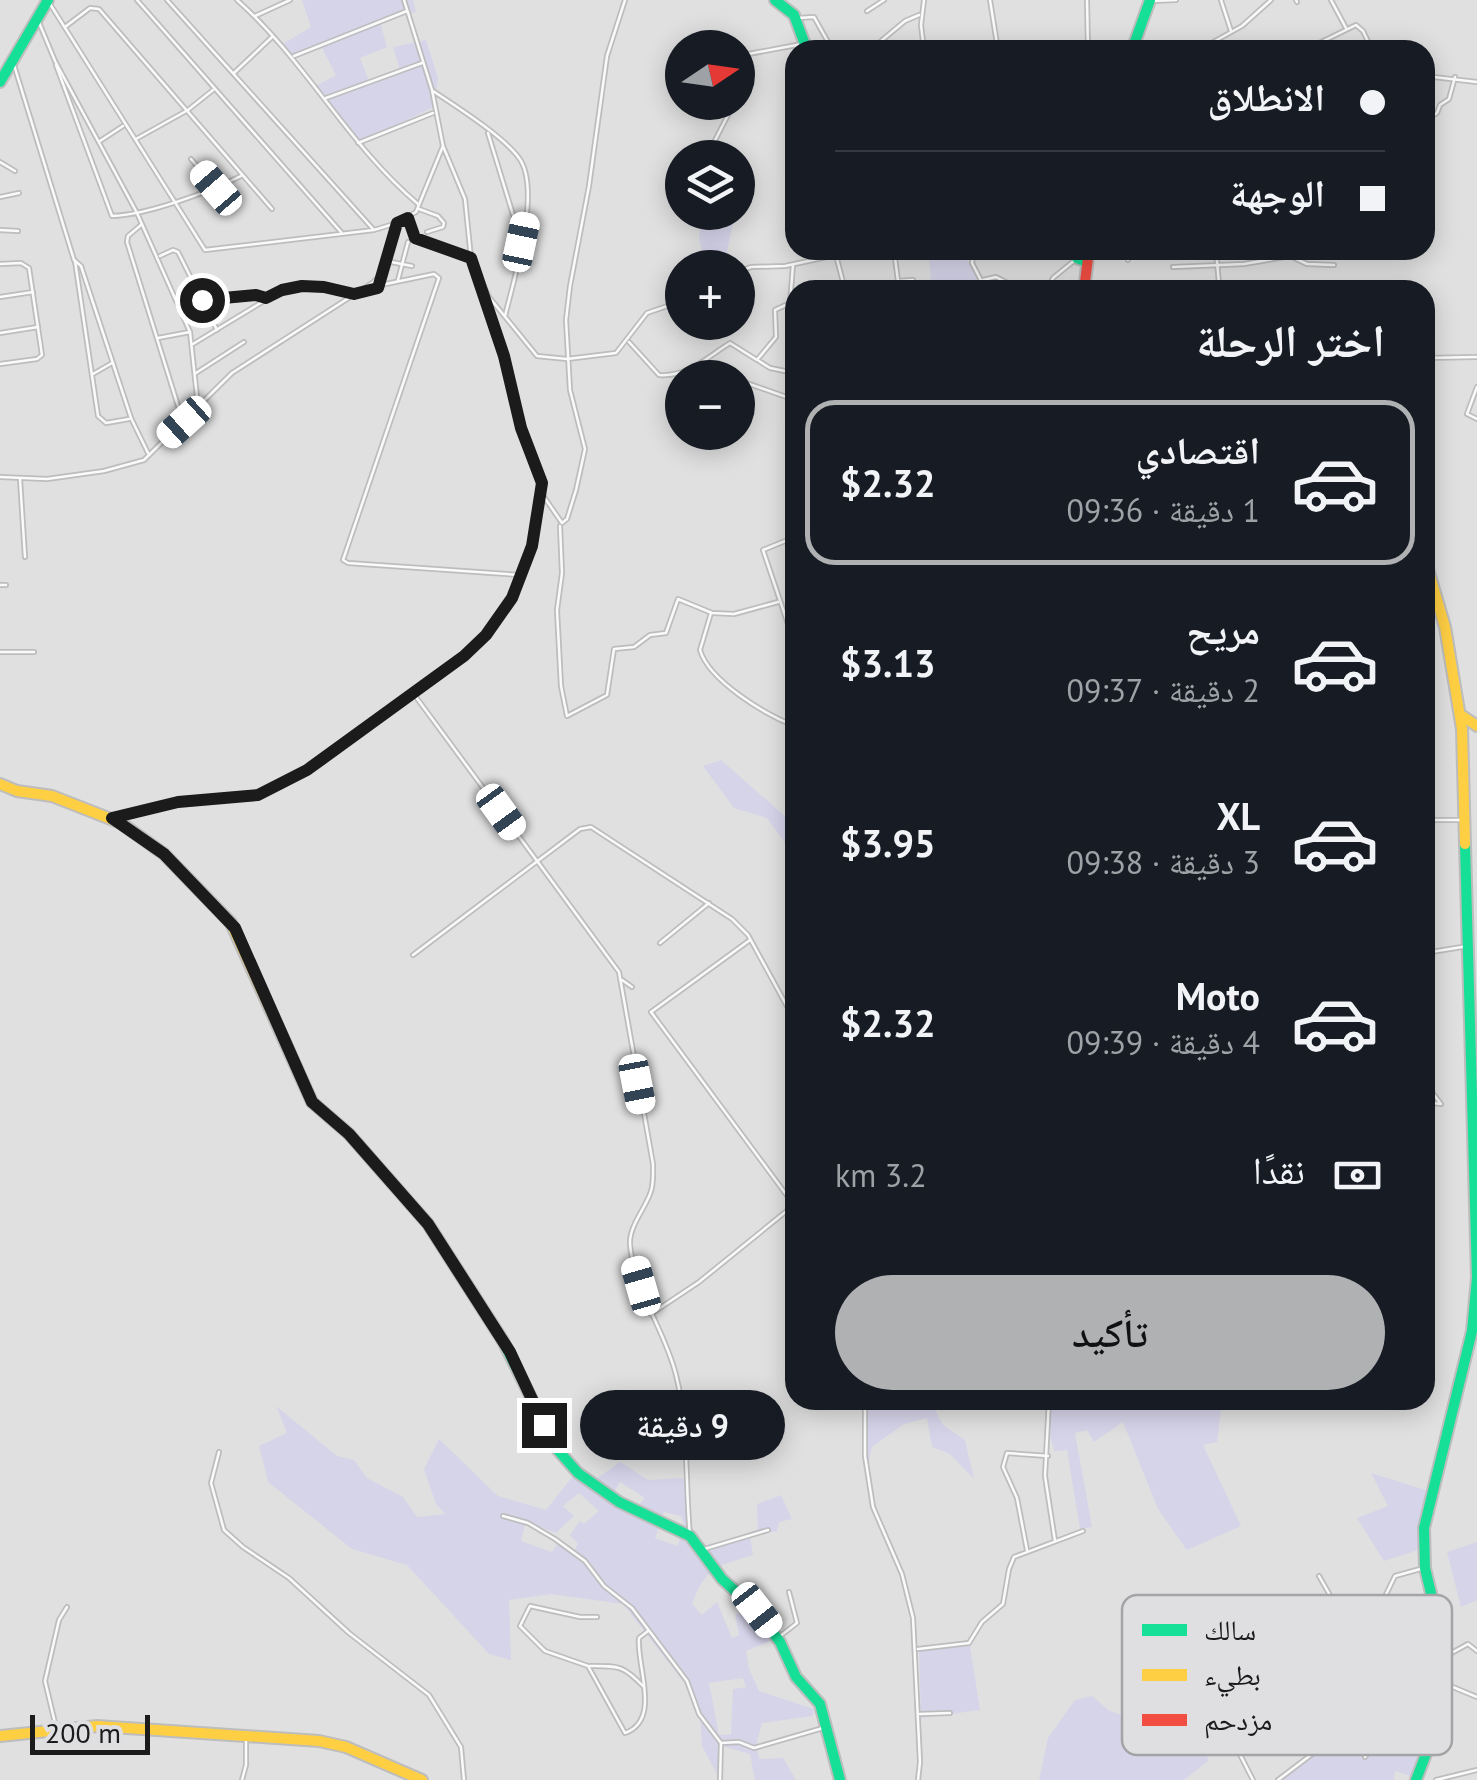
<!DOCTYPE html>
<html lang="ar">
<meta charset="utf-8">
<style>
body{margin:0;font-family:"PT Sans","Noto Naskh Arabic",sans-serif;background:#20242c;color:#f1f3f6;direction:rtl;height:100vh;display:flex;flex-direction:column;font-size:38px;white-space:nowrap}
*{box-sizing:border-box;margin:0}
p{font-size:32px;color:#9ea1a6}
.icon{flex:none;width:55px;height:55px;fill:none;stroke:currentColor;stroke-width:2;stroke-linecap:round;stroke-linejoin:round}
.map{position:relative;flex:1;overflow:hidden;direction:ltr}
.side{position:absolute;left:785px;top:280px;width:650px;height:1130px;display:flex;flex-direction:column;background:#171b24;border-radius:30px;box-shadow:0 5px 25px #0003;direction:rtl}
.side>*{flex:none}
.top-card{position:absolute;left:785px;top:40px;width:650px;height:220px;border-radius:30px;box-shadow:0 5px 25px #0003;direction:rtl;display:grid;align-content:center;height:220px;padding:0 50px;background:#171b24}
.needle{width:65px;rotate:77deg}
.buttons{position:absolute;left:665px;top:30px;display:grid;gap:20px}
.buttons a{display:grid;place-items:center;width:90px;height:90px;border-radius:50%;background:#171b24;box-shadow:0 5px 25px #0003;font-size:50px}
.scale{position:absolute;left:30px;bottom:25px;width:120px;box-sizing:border-box;padding-left:10px;border:5px solid #1b1b1c;border-top:0;font-size:28px;line-height:35px;white-space:nowrap;color:#1b1b1c;-webkit-text-stroke:8px #dfdfe2;paint-order:stroke}
.end{position:absolute;width:45px;height:45px;margin:-22px;border:12px solid #1b1b1c;background:#fff;box-shadow:0 0 0 5px #fff}
.from{border-radius:50%}
.bubble{position:absolute;height:70px;border-radius:35px;background:#171b24;box-shadow:0 5px 25px #0003;font-size:32px;font-weight:600;line-height:70px;text-align:center;direction:rtl}
.car{position:absolute;width:30px;height:60px;margin:-30px -15px;border-radius:12px;box-shadow:0 0 8px 2px #0007;background:linear-gradient(#fff 24%,#345 0 40%,#fff 0 76%,#345 0 86%,#fff 0)}
.top-card b{display:flex;align-items:center;gap:35px;height:95px;font-size:38px}
.top-card b+b{border-top:2px solid #363941}
.top-card i{width:25px;height:25px;background:#f1f3f6}
ul{padding:0;list-style:none}
li{display:flex;align-items:center;gap:30px;height:165px;margin:0 20px 15px;padding:0 30px;border:5px solid transparent;border-radius:30px}
li div{flex:1}
li b{display:block;font-size:38px}
li em{font-style:normal;font-weight:600}
li.on{border-color:#b0b1b3}
li>.icon{width:90px;height:90px;stroke-width:1.5}
h2{padding:0 50px;font-size:45px;line-height:120px}
.pay{display:flex;align-items:center;gap:25px;height:110px;padding:0 50px;font-size:38px}
.pay p{margin-inline-start:auto}
.action{display:flex;gap:20px;margin-top:auto;padding:20px 50px}
.action a{flex:1;height:115px;border-radius:60px;background:#b0b1b3;color:#111;font-size:40px;font-weight:600;line-height:115px;text-align:center}
.map>svg:first-child{display:block}
.green{fill:#d6d4e9;fill-rule:evenodd}
.lines{fill:none;stroke-linecap:round;stroke-linejoin:round}
.street-casing{stroke:#bdbdbe;stroke-width:6}
.fast-casing{stroke:#bdbdbe;stroke-width:14}
.slow-casing{stroke:#bdbdbe;stroke-width:14}
.jam-casing{stroke:#bdbdbe;stroke-width:14}
.street{stroke:#fafafa;stroke-width:2.5}
.fast{stroke:#16e098;stroke-width:10}
.slow{stroke:#ffcf43;stroke-width:10}
.jam{stroke:#f24e42;stroke-width:10}
.route{stroke:#1b1b1c;stroke-width:12}
.key{fill:#dfdfe2;stroke:#a4a4a7;stroke-width:2.5}
.key-label{font-size:28px;fill:#1b1b1c}
</style>
<div class="map">
<svg width="1477" height="1780" viewBox="0 0 1477 1780">
<rect width="100%" height="100%" fill="#e0e0e1"/>
<g class="green">
<path d="M302 0H413L416 12 380 22 387 47 360 58 369 81 400 70 393 47 426 40 438 78 434 107 358 143 316 86 336 75 321 46 292 56 281 45 311 27Z"/>
<path d="M707 213H735L724 267H706L699 238 702 215Z"/>
<path d="M928 250H945L947 258 967 260 981 280 984 290H932Z"/>
<path d="M721 760 795 825V856L767 818 734 808 703 766Z"/>
<path d="M865 1400H915L933 1406 943 1425 965 1440 974 1479 950 1454 932 1447 927 1418 904 1424 872 1447 867 1469Z"/>
<path d="M1050 1400H1222L1217 1442 1203 1445 1241 1526 1187 1550 1158 1509 1123 1422 1094 1442 1087 1430 1075 1433 1092 1527 1080 1529 1067 1450 1054 1451 1048 1426Z"/>
<path d="M276 1406 337 1456 354 1460 367 1478 403 1497 417 1517 445 1514 436 1504 424 1469 439 1439 498 1496 546 1510 573 1476 586 1486 620 1462 648 1480 682 1478 691 1488C682 1508 691 1529 701 1546L750 1536 753 1555C715 1567 707 1566 692 1604L702 1615 717 1602 732 1638 739 1635 735 1615 751 1609 775 1639 746 1651 749 1669 759 1691 814 1709 813 1716 762 1723 757 1742 759 1759 783 1758 796 1780H755L750 1754 722 1746 718 1776 702 1746 700 1715 686 1685 623 1604 551 1594 509 1600 511 1660 489 1654 407 1565 352 1549 268 1482 259 1446 287 1433ZM620 1482 645 1498 633 1512 610 1500ZM579 1493 599 1511 584 1524 580 1521 570 1535 578 1544 573 1552 558 1542 552 1552 521 1541 526 1521 556 1533 574 1516 563 1506ZM664 1512 681 1516 684 1523 678 1546 655 1538ZM743 1678 746 1687 733 1689 731 1734 719 1735 709 1683Z"/>
<path d="M1371 1473 1432 1492 1418 1550 1384 1561 1357 1518 1388 1506Z"/>
<path d="M781 1495 792 1519 779 1522 777 1531 758 1535 757 1504Z"/>
<path d="M1477 1542V1600L1461 1607 1447 1552Z"/>
<path d="M1375 1628 1387 1645 1389 1673 1374 1689 1377 1721 1400 1718 1404 1742 1424 1748 1423 1780 1395 1771 1394 1780H1278L1355 1718 1356 1703 1344 1639 1362 1658Z"/>
<path d="M969 1640 980 1710 921 1718 919 1648 960 1645Z"/>
<path d="M1092 1696 1108 1710 1129 1718H1142L1170 1735 1197 1742 1209 1760 1184 1780H1039L1048 1738 1075 1700Z"/>
</g>
<g class="lines">
<g class="street-casing">
<g id="street">
<path d="M137 0 341 232"/>
<path d="M167 0 373 229"/>
<path d="M237 0C306 61 348 145 418 204"/>
<path d="M404 0 432 90 443 146 465 199 471 258 489 297 537 356 567 359 616 353 647 313 682 301"/>
<path d="M924 0 921 25 924 50"/>
<path d="M990 0 998 50"/>
<path d="M1087 0 1088 50"/>
<path d="M1221 0 1231 31"/>
<path d="M1296 0 1297 2"/>
<path d="M1331 0 1346 28"/>
<path d="M1151 1 1176 0"/>
<path d="M50 4 205 250 374 230 397 223 416 212 443 146"/>
<path d="M867 11 884 0"/>
<path d="M255 16 290 0"/>
<path d="M798 18 814 17 828 42"/>
<path d="M38 20 55 61 137 213 190 332 198 406"/>
<path d="M65 27 90 8 99 9 272 209"/>
<path d="M881 41 905 21 919 15"/>
<path d="M1199 50 1242 26 1271 0"/>
<path d="M1305 50 1356 25 1363 31 1372 50"/>
<path d="M294 56 407 11"/>
<path d="M738 60 743 55 802 44"/>
<path d="M14 65 74 260 81 266 131 418 148 453"/>
<path d="M56 65 112 216C147 215 209 192 241 176"/>
<path d="M234 73 272 37"/>
<path d="M1425 76 1477 82"/>
<path d="M433 91C457 107 503 136 519 158 542 189 514 279 505 316"/>
<path d="M326 98 422 63"/>
<path d="M1425 121 1437 113 1440 105 1449 99 1455 77"/>
<path d="M488 133 521 241"/>
<path d="M136 139 188 110 213 90"/>
<path d="M100 141 123 126"/>
<path d="M358 143 433 113"/>
<path d="M706 158 728 115 727 102"/>
<path d="M191 159 215 187"/>
<path d="M0 162 15 171"/>
<path d="M0 197 19 193"/>
<path d="M419 209 438 216 444 223 443 227 427 232"/>
<path d="M409 220 415 238 469 258"/>
<path d="M141 225 128 236 127 242 183 422"/>
<path d="M0 230 18 231"/>
<path d="M894 250 898 281 913 280"/>
<path d="M974 250 972 263 986 290"/>
<path d="M160 256 173 250 178 252 217 330"/>
<path d="M837 259 845 290"/>
<path d="M1128 260 1130 250"/>
<path d="M75 261 98 416 106 423 129 419"/>
<path d="M391 262 412 266"/>
<path d="M0 264 21 263 29 268 42 355 37 359 0 364"/>
<path d="M1173 267 1244 264 1290 256 1307 264 1334 265"/>
<path d="M738 272 751 267 785 266 860 250"/>
<path d="M375 280 381 283 378 288 372 284Z"/>
<path d="M380 280 396 224"/>
<path d="M398 280 408 242"/>
<path d="M983 280 996 277C1017 288 1023 294 1049 286L1053 278 1075 260"/>
<path d="M482 283 486 305 504 355 521 429 540 473 542 494"/>
<path d="M1220 284H1319"/>
<path d="M381 285 434 274 439 278 343 560 348 563 520 575"/>
<path d="M1148 288 1219 284 1216 250"/>
<path d="M0 297 33 292"/>
<path d="M204 299 257 295 265 297"/>
<path d="M0 333 38 327"/>
<path d="M158 338 190 332"/>
<path d="M629 342 659 375C689 377 707 357 730 343L757 360 776 337 775 310 790 303 793 265"/>
<path d="M193 344 282 290 312 286 353 293"/>
<path d="M1425 358 1477 357"/>
<path d="M759 361 770 368 795 373"/>
<path d="M701 363 730 378"/>
<path d="M196 373 244 342"/>
<path d="M93 374 112 363"/>
<path d="M738 380 795 400"/>
<path d="M1477 387 1467 414 1477 419"/>
<path d="M0 477 47 479 104 471 144 460 232 373 372 283"/>
<path d="M20 479 25 557"/>
<path d="M560 526 562 573 557 610 561 686 567 716 607 695 614 649 634 647 650 635 666 633 678 599 712 613 734 614 778 602"/>
<path d="M795 537 763 550 795 645"/>
<path d="M0 585H6"/>
<path d="M711 613 700 650C709 681 766 715 795 726"/>
<path d="M0 652H34"/>
<path d="M415 692C498 635 526 594 542 494L562 523 567 519 576 490 585 449 570 390 566 320 570 286 589 186 607 56 625 0"/>
<path d="M113 818 178 802 230 799 265 793 321 763 413 693 619 972 653 1164C653 1174 654 1185 650 1194 644 1210 629 1227 630 1244 634 1291 665 1330 676 1375 689 1426 685 1483 690 1536"/>
<path d="M1425 820H1461"/>
<path d="M660 943 709 903"/>
<path d="M1425 953 1468 946"/>
<path d="M413 955 580 829 591 827 732 919 748 935 795 1021"/>
<path d="M622 980 632 987"/>
<path d="M1425 1083 1441 1104 1425 1102"/>
<path d="M651 1314 699 1282 794 1205 651 1012 750 940"/>
<path d="M865 1400V1456L873 1507 902 1574 913 1618 920 1762 918 1780"/>
<path d="M915 1400 926 1407 934 1406 939 1400"/>
<path d="M1049 1400 1045 1476 1055 1541"/>
<path d="M219 1452 211 1483 224 1530 243 1547 289 1578 349 1633 429 1695 461 1747 464 1780"/>
<path d="M503 1516 528 1523 555 1539 585 1561 604 1586 632 1608 687 1681 699 1714 721 1743"/>
<path d="M701 1550 768 1530"/>
<path d="M1027 1550 1017 1498 1003 1467 1007 1453 1048 1456"/>
<path d="M1319 1576 1339 1611 1356 1651"/>
<path d="M597 1617H580L530 1606 520 1626 545 1651 588 1666 625 1733C662 1720 636 1665 639 1638L648 1631"/>
<path d="M779 1637 797 1623 789 1592"/>
<path d="M918 1649 969 1643 982 1622 1003 1604 1009 1569 1014 1557 1083 1531"/>
<path d="M1446 1656 1468 1644 1477 1651"/>
<path d="M590 1666C619 1666 623 1665 644 1687"/>
<path d="M1448 1685 1477 1697"/>
<path d="M1212 1692 1224 1710 1229 1733 1253 1780"/>
<path d="M920 1714 950 1713"/>
<path d="M1357 1719H1373L1380 1729 1378 1740 1365 1757"/>
<path d="M56 1727 45 1681 59 1620 67 1607"/>
<path d="M1402 1730 1429 1739"/>
<path d="M242 1780 246 1765V1737"/>
<path d="M720 1780 721 1743 739 1742 754 1748 823 1728"/>
<path d="M1278 1780 1353 1723 1357 1715 1354 1660 1395 1576 1424 1568"/>
<path d="M1436 1780 1477 1770"/>
</g>
</g>
<g class="fast-casing">
<g id="fast">
<path d="M775 0 794 15 807 50"/>
<path d="M1132 50 1150 0"/>
<path d="M0 82 48 0"/>
<path d="M1072 250 1077 258 1087 262"/>
<path d="M503 1341 556 1448 578 1473 619 1502 690 1536 722 1579 757 1611 780 1642 796 1677 820 1704 840 1780"/>
<path d="M1416 1780 1439 1720 1446 1683 1443 1644 1425 1568 1424 1528 1472 1331 1477 1278 1465 844"/>
</g>
</g>
<g class="slow-casing">
<g id="slow">
<path d="M1425 559 1445 627 1462 729 1465 844"/>
<path d="M1461 715 1477 726"/>
<path d="M0 784 17 791 52 796 121 823 164 854 231 923 312 1102 349 1134 428 1224 503 1341"/>
<path d="M0 1736 97 1726 319 1741 346 1747 422 1780"/>
</g>
</g>
<g class="jam-casing">
<path id="jam" d="M1084 290 1089 250"/>
</g>
<use href="#street" class="street"/>
<use href="#fast" class="fast"/>
<use href="#slow" class="slow"/>
<use href="#jam" class="jam"/>
</g>
<g class="lines">
<path class="route" d="M202 300 256 295 266 298 282 290 302 286 324 287 354 294 378 288 397 223 408 218 415 238 471 258 504 356 521 428 542 483 532 546 512 598 486 635 464 656 307 770 258 795 178 802 112 818 164 854 235 928 312 1102 349 1134 428 1224 510 1352 544 1425"/>
</g>
<rect x="1122" y="1595" width="330" height="160" rx="15" class="key"/>
<rect x="1142" y="1624" width="45" height="12" fill="#16e098"/>
<rect x="1142" y="1669" width="45" height="12" fill="#ffcf43"/>
<rect x="1142" y="1714" width="45" height="12" fill="#f24e42"/>
<g class="key-label">
<text x="1204" y="1640">سالك</text>
<text x="1204" y="1685">بطيء</text>
<text x="1204" y="1730">مزدحم</text>
</g>
</svg>
<div class="buttons">
<a><svg class="needle" viewBox="-14 -14 28 28"><path d="M0-13l5 13h-10z" fill="#e53935"/><path d="M0 13l5-13h-10z" fill="#9ea1a6"/></svg></a>
<a><svg class="icon" aria-label="layers" viewBox="0 0 24 24"><path d="M12 4l9 5-9 5-9-5zM3 14l9 5 9-5"/></svg></a>
<a>+</a>
<a>−</a>
</div>
<div class="scale">200 m</div>
<i class="end from" style="left:202px;top:300px"></i>
<i class="end" style="left:544px;top:1425px"></i>
<div class="bubble" style="left:580px;top:1390px;width:205px">9 دقيقة</div>
<i class="car" style="left:216px;top:188px;rotate:319deg"></i>
<i class="car" style="left:521px;top:242px;rotate:12deg"></i>
<i class="car" style="left:184px;top:422px;rotate:228deg"></i>
<i class="car" style="left:501px;top:812px;rotate:144deg"></i>
<i class="car" style="left:637px;top:1084px;rotate:169deg"></i>
<i class="car" style="left:641px;top:1286px;rotate:344deg"></i>
<i class="car" style="left:757px;top:1610px;rotate:142deg"></i>
<div class="top-card">
<b><i class="from"></i>الانطلاق</b>
<b><i></i>الوجهة</b>
</div>
<section class="side">
<h2>اختر الرحلة</h2>
<ul>
<li class="on"><svg class="icon" aria-label="car" viewBox="0 0 24 24"><path d="M5 17H2v-5l4-1 3-4h7l3 4 3 1v5h-3M9 17h6M6 11h13"/><circle cx="7" cy="17" r="2"/><circle cx="17" cy="17" r="2"/></svg><div><b>اقتصادي</b><p>1 دقيقة · 09:36</p></div><em>$2.32</em></li>
<li><svg class="icon" aria-label="car" viewBox="0 0 24 24"><path d="M5 17H2v-5l4-1 3-4h7l3 4 3 1v5h-3M9 17h6M6 11h13"/><circle cx="7" cy="17" r="2"/><circle cx="17" cy="17" r="2"/></svg><div><b>مريح</b><p>2 دقيقة · 09:37</p></div><em>$3.13</em></li>
<li><svg class="icon" aria-label="car" viewBox="0 0 24 24"><path d="M5 17H2v-5l4-1 3-4h7l3 4 3 1v5h-3M9 17h6M6 11h13"/><circle cx="7" cy="17" r="2"/><circle cx="17" cy="17" r="2"/></svg><div><b>XL</b><p>3 دقيقة · 09:38</p></div><em>$3.95</em></li>
<li><svg class="icon" aria-label="car" viewBox="0 0 24 24"><path d="M5 17H2v-5l4-1 3-4h7l3 4 3 1v5h-3M9 17h6M6 11h13"/><circle cx="7" cy="17" r="2"/><circle cx="17" cy="17" r="2"/></svg><div><b>Moto</b><p>4 دقيقة · 09:39</p></div><em>$2.32</em></li>
</ul>
<div class="pay"><svg class="icon" aria-label="cash" viewBox="0 0 24 24"><path d="M3 7h18v10H3z"/><circle cx="12" cy="12" r="2"/></svg>نقدًا<p>3.2 km</p></div>
<div class="action"><a>تأكيد</a></div>
</section>
</div>
